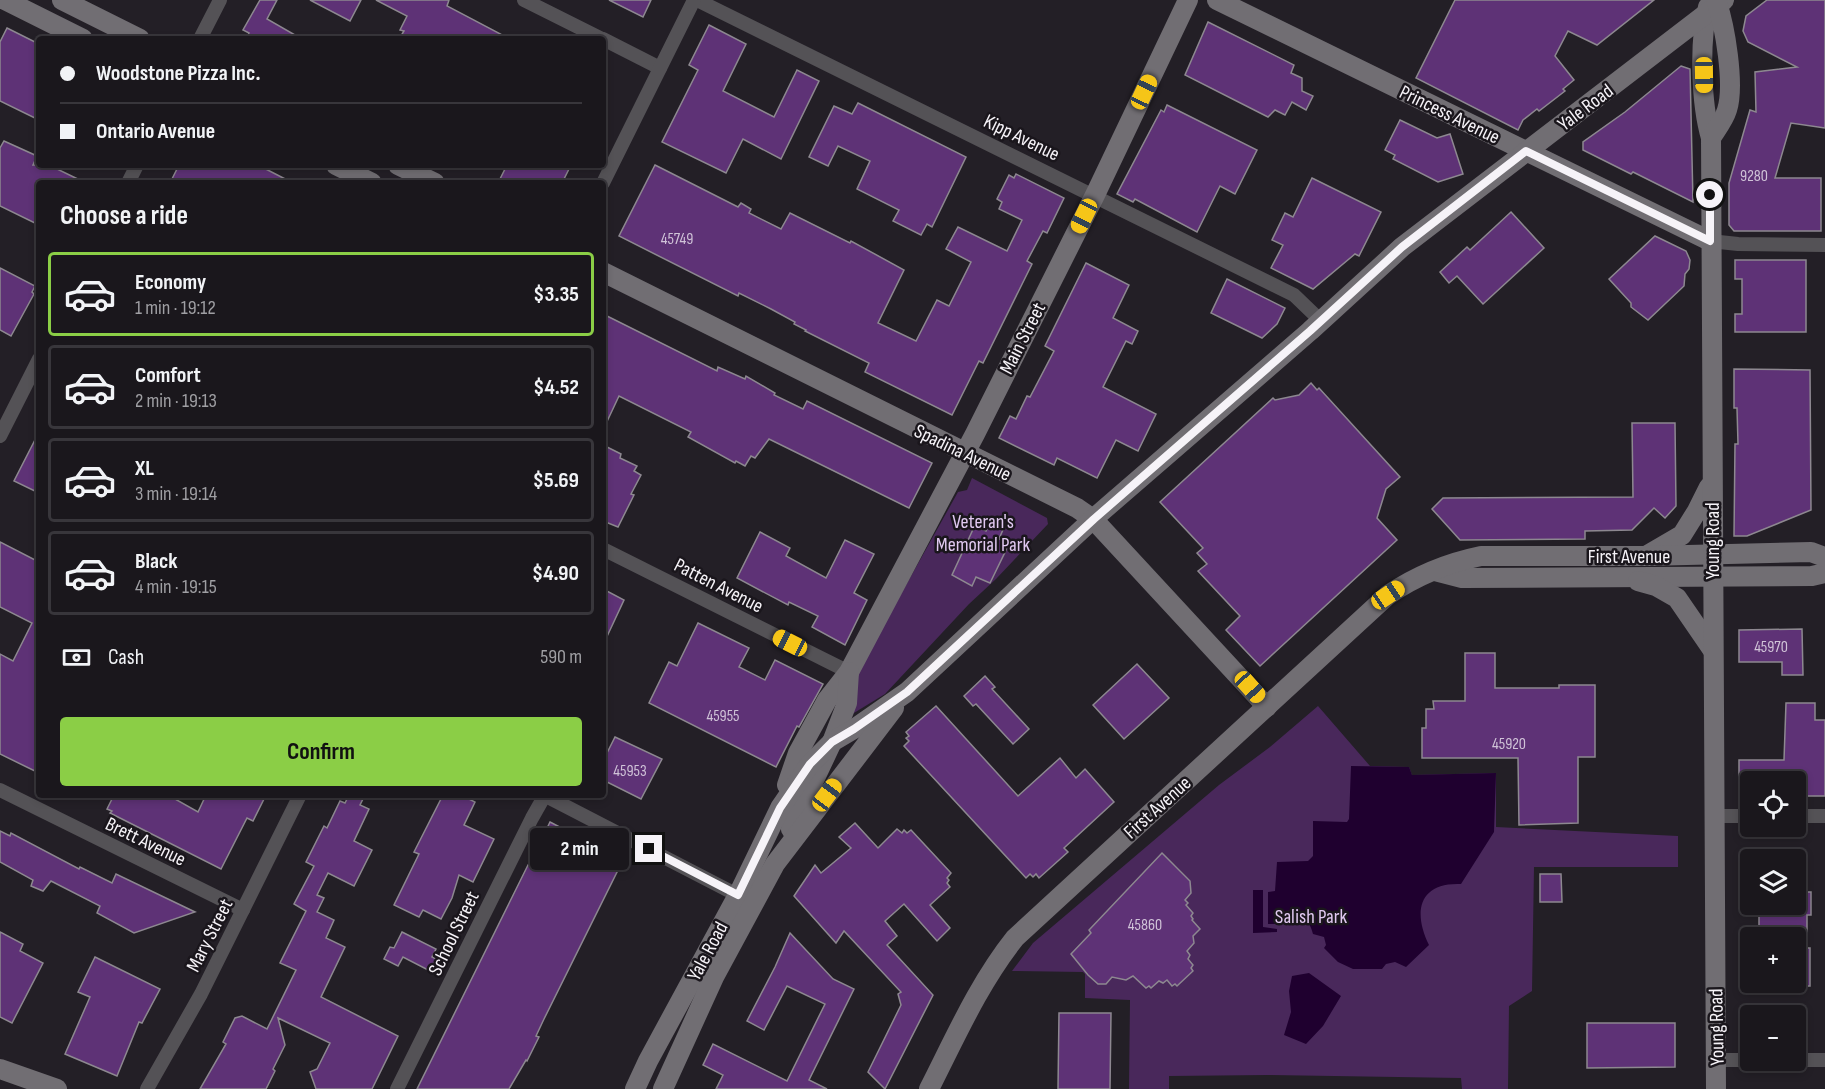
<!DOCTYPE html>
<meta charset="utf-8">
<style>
body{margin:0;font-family:"Sofia Sans Condensed",sans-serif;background:#272429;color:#f1f3f6;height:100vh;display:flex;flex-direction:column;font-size:22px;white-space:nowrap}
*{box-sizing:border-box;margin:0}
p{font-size:20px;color:#9f9fa3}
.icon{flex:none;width:33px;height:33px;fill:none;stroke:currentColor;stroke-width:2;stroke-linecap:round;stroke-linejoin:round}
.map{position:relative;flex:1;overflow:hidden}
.drawer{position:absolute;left:36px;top:180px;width:570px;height:618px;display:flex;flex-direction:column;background:#1a171c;border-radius:6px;box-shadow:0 3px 9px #0003,0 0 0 2px #38363b}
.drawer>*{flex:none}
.top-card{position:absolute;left:36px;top:36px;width:570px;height:132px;border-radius:6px;box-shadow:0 3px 9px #0003,0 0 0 2px #38363b;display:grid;align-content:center;height:132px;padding:0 24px;background:#1a171c}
.tools{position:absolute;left:1740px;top:771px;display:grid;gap:12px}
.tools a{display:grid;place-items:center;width:66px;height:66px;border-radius:6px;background:#1a171c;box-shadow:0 3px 9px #0003,0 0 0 2px #38363b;font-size:30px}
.end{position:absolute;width:27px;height:27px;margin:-14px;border:8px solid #f6f3f8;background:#111;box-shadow:0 0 0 3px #111}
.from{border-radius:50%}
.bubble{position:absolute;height:42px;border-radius:6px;background:#1a171c;box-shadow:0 3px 9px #0003,0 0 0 2px #38363b;font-size:20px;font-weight:700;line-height:42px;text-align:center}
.car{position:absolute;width:18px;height:36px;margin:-18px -9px;border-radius:8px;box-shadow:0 0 4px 2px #0007;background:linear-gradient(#f5c518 24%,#345 0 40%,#f5c518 0 76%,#345 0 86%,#f5c518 0)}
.top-card b{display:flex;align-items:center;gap:21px;height:57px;font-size:22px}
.top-card b+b{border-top:2px solid #38363b}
.top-card i{width:15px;height:15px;background:#f1f3f6}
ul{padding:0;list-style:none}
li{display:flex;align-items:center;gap:18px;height:84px;margin:0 12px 9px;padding:0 12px;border:3px solid #38363b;border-radius:6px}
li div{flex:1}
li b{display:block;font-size:22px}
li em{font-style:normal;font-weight:700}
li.selected{border-color:#8bce46}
li>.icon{width:54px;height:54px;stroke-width:1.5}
h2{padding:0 24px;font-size:27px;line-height:72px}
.pay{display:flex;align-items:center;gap:15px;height:66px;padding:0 24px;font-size:22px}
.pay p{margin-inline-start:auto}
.button{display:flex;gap:12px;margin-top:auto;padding:12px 24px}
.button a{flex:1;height:69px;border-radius:6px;background:#8bce46;color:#111;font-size:24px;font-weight:700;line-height:69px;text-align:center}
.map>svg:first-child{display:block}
.green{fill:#49285b}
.water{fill:#1f002f}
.building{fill:#5e3276;stroke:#8d8890;stroke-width:1.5}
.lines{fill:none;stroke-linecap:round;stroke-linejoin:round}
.street{stroke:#545256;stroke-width:14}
.secondary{stroke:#716e73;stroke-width:20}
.route{stroke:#f6f3f8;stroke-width:8}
.labels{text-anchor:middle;stroke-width:5;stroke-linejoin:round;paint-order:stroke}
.number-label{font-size:16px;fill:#d0c3d8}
.street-label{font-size:20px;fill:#f6f3f8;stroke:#1a161c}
.park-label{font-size:20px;fill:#e1c9f1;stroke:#1a161c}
</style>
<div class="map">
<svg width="1825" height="1089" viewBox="0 0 1825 1089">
<rect width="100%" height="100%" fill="#231f26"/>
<g class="green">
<path d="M972 478 1047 518 1048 524 996 579 969 604 885 694 849 716 853 680 958 492 967 490Z"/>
<path d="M1318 706 1370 766 1409 767 1412 775 1496 773V827L1678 836V867H1534L1532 991 1509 1006 1508 1089H1462L1461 1078 1268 1075 1169 1076V1089H1129L1130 1000 1085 998V974L1083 972 1012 971 1033 943 1219 785 1270 747Z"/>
</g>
<g class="water">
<path d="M1351 766 1409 767 1412 775 1496 773 1494 832 1461 884C1418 882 1413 913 1429 945L1406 967 1395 962 1386 964 1382 969H1353L1338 962 1324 948 1326 945 1324 937 1313 934C1309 917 1295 906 1278 913L1277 924H1268V892L1275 891 1277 862 1308 861 1313 856V821L1347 822 1349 819Z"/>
<path d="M1253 890H1263V927L1277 929V932L1253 933Z"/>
<path d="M1309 973 1341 996 1323 1026 1306 1044 1284 1035 1291 1012 1289 991 1292 976Z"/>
</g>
<g class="building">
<path d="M260 0H277L267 19 302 39H247L249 33 243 30Z"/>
<path d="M310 0H361L350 21Z"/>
<path d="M376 0H449L447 6 510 39H399L404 31 400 30 407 16Z"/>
<path d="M609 0H651L643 17Z"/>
<path d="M1455 0H1654L1597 45 1568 31 1555 56 1574 80 1563 89 1565 91 1539 111 1537 109 1523 120 1518 130 1416 78Z"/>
<path d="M1767 0H1825V128L1791 123 1775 178H1821V231H1734L1729 225V183L1750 110 1756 112 1755 72 1797 67 1748 42 1743 31 1746 16Z"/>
<path d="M1208 22 1294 65 1291 73 1302 78V91L1313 96 1306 110 1292 102 1285 115 1275 110 1268 117 1185 75Z"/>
<path d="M709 25 746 44 723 91 774 117 797 70 819 81 781 159 743 139 726 173 662 142 698 70 689 65Z"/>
<path d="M7 28 39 44V120L0 101V42Z"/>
<path d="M1681 66 1690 69 1693 202 1633 172 1631 174 1583 150V142L1625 112Z"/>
<path d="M858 103 966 157 932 227 927 224 921 235 893 221 899 210 857 189 870 161 838 146 828 166 809 157 834 106 852 114Z"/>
<path d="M1167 105 1257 150 1235 194 1220 186 1197 232 1135 199 1133 202 1117 194 1161 110 1164 112Z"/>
<path d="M1400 120 1437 138 1450 134 1463 174 1438 182 1393 159 1395 155 1385 150Z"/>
<path d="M4 141 37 156 33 165H60L57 169 86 183H39V225L0 206V148Z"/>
<path d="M179 165H258L293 183H170Z"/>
<path d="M507 165H571L562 183H498Z"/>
<path d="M655 165 738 207 741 203 751 209 749 213 781 229 790 213 850 243 851 241 904 270 878 323 916 341 937 300 949 306 971 262 946 249 958 227 1007 251 1022 220 999 209 1002 202 997 199 1009 175 1014 178 1016 174 1064 198 1047 233 1043 231 1027 261 1032 264 983 363 979 361 952 415 865 372 869 363 805 331 806 330 794 324 795 322 771 309 739 293 738 296 619 236Z"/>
<path d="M1312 178 1381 212 1359 256 1355 254 1313 289 1271 268 1283 245 1272 240 1285 213 1293 217Z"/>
<path d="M1511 212 1544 248 1483 304 1457 276 1449 283 1440 272 1467 247 1470 250Z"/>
<path d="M1655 236 1686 251 1690 260 1689 269 1685 274 1684 286 1648 320 1631 307V303L1609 279Z"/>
<path d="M1735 260H1806V332H1735V314H1742V279H1735Z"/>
<path d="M1086 263 1129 285 1113 318 1138 331 1132 344 1126 341 1103 387 1156 414 1138 451 1116 440 1097 478 1057 458 1054 465 999 438 1010 416 1016 419 1027 396 1030 397 1054 351 1045 346Z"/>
<path d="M0 268 35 286 32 292 34 294 11 336 0 330Z"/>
<path d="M1227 279 1285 308 1277 324 1262 338 1211 313Z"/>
<path d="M603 314 717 371 718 367 745 379 746 376 775 393 774 395 803 409 807 401 932 463 909 508 769 439 755 458 751 456 745 466 736 461 735 463 688 437 691 432 619 396 603 430Z"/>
<path d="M1734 369 1810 370 1811 510 1747 536H1734L1735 444H1738L1737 408H1734Z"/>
<path d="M1311 383 1317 390 1319 388 1400 477 1386 489 1377 518 1397 540 1260 666 1226 630 1240 616 1198 571 1207 564 1197 553 1203 548 1160 502 1273 398 1275 400 1299 395Z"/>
<path d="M1632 423H1675L1676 506 1665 518 1654 508 1632 530 1585 531V539L1460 540 1432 509 1443 498 1633 497Z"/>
<path d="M39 432V493L14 481Z"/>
<path d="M603 445 621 454 620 458 637 466 634 471 641 475 631 494 634 495 618 527 603 521Z"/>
<path d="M992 518 1005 525 999 539 1009 544 990 583 976 577 972 586 952 575 975 525 986 531Z"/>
<path d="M760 532 790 548 786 556 826 578 845 540 874 554 854 593 867 600 845 645 812 627 818 616 789 602 788 605 737 578Z"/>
<path d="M0 542 39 562V773L0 754V654L13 661 32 623 0 607Z"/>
<path d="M603 589 624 600 603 645Z"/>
<path d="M698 623 749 648 739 667 765 680 775 660 823 684 799 727 797 726 776 767 649 703 669 662 677 666Z"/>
<path d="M1802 629 1803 675H1782V662H1739V630Z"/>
<path d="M1465 653H1495V688H1559V685H1595V757H1578V823L1519 825 1518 758H1422V728H1426V709H1434L1433 701H1465Z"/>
<path d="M1137 664 1169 698 1124 739 1093 705Z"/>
<path d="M985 676 995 687 992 689 1029 729 1013 744 976 704 973 706 964 696Z"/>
<path d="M1786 703H1815V720H1825V796H1796V782H1739V760H1784Z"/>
<path d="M936 706 1018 796 1060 758 1076 778 1085 769 1114 802 1064 848 1068 852 1039 878 1036 874 1033 877 1030 874 1026 878 904 746 909 741 906 738 909 736 906 732Z"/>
<path d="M615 737 662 759 641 799 603 780V761Z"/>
<path d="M114 795H168L198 812 206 795H266L253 821 247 818 221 869 110 813 112 811 107 809Z"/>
<path d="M349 795H365L360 805 369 809 354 841 372 850 354 886 328 873 317 895 324 898 317 912 334 920 326 938 345 947 321 997 398 1036 372 1089H316L310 1072 317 1069 330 1043 278 1018 285 1045 273 1069 275 1071 266 1089H200L226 1044 223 1042 235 1018 242 1016 267 1029 296 970 280 963 306 911 294 904 314 866 306 862 324 826 327 828 340 801 345 803Z"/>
<path d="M443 795H461L475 802 464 825 494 839 473 882 459 875 452 898 441 919 423 910 419 917 394 905 419 854 414 852Z"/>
<path d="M550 822 623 860 544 1019 536 1036 539 1037 527 1061 526 1060 509 1089H417L528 865 539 848 538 847Z"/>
<path d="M855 823 878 848 897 829 902 833 904 830 907 833 911 830 951 873 947 878 949 880 947 883 950 887 930 905 950 928 937 941 904 904 885 921 897 936 887 945 933 995 885 1089 868 1072 901 1005 898 994 901 992 844 931 836 943 794 896 815 865 821 873 851 848 839 837Z"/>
<path d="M0 831 10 836 11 833 79 869 80 867 112 883 116 874 195 912 134 933 97 913 100 906 51 881 43 891 31 886 33 880 0 862Z"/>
<path d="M1162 853 1190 881 1191 893 1185 900 1188 903 1186 905 1193 913 1191 916 1193 919 1192 920 1200 929 1193 936 1194 943 1187 951 1190 955 1188 959 1193 965 1191 968 1193 971 1177 986 1175 984 1172 986 1167 980 1163 983 1159 981 1151 988 1149 986 1146 988 1133 976 1126 980 1112 977 1106 984H1098L1088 975 1071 954 1091 933 1089 930Z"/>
<path d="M1540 874H1561L1562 902H1540Z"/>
<path d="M1796 892H1811V915H1807V932H1759V904H1796Z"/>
<path d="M0 932 23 944 20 951 43 963 12 1023 0 1017Z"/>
<path d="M402 932 436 949 432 957 436 959 430 971 403 957 398 966 384 959 390 947 394 948Z"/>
<path d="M790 933 833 979 854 989 809 1080 827 1089H716L723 1075 703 1065 713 1044 787 1081 825 1004 787 986 764 1030 747 1021 775 967Z"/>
<rect x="1796" y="948" width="14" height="38"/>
<path d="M95 957 160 989 142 1023 139 1022 117 1076 65 1054 90 997 78 992Z"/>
<path d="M1059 1013H1111L1110 1089H1058Z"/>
<path d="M1587 1023H1675V1067L1587 1068Z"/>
</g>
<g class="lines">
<g class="street">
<path d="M524 0 602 39"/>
<path d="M697 0 1294 295 1321 321"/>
<path d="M200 39 220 0"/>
<path d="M603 39 660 68"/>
<path d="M128 183 137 165"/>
<path d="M603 183 694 0"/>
<path d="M1710 241 1738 244 1825 245"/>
<path d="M0 436 39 359"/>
<path d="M603 549 849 672"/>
<path d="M0 790 243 910"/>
<path d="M544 795 745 899"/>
<path d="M1714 816H1750"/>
<path d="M1796 816H1825"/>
<path d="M1716 1060H1750"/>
<path d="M1796 1060H1825"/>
<path d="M147 1089 201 994 300 795"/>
<path d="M397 1089 532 818 545 795"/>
</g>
<g class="secondary">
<path d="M5 0 83 39"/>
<path d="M62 0 140 39"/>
<path d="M1217 0 1710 241"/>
<path d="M1708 7C1699 41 1701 104 1711 138"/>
<path d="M336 165 372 183"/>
<path d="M398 165 435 183"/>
<path d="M603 272 1077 508 1093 519 1267 707"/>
<path d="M1646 556 1682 535 1697 511 1709 487"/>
<path d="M1435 571 1462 578 1812 576 1825 573"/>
<path d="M1638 581 1656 586 1677 598 1712 649"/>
<path d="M787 785 798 753 827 700 849 672 975 434 1095 195 1188 0"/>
<path d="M791 829 832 742 847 703 849 672"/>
<path d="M0 1069 57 1089"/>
<path d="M635 1089 648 1061 738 895 780 808 810 764 832 742 854 729 907 692 1093 519 1310 331 1402 247 1724 0"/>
<path d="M663 1089 714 977 775 864 894 708"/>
<path d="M929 1089C955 1038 979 983 1015 938L1388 595C1416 576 1447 563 1481 556H1646L1811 552 1825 557"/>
<path d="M1716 1089 1711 138C1716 130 1724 120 1727 110 1735 85 1725 25 1716 0"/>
</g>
</g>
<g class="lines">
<path class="route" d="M649 849 738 895 780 808 810 764 832 742 854 729 907 692 1094 519 1310 331 1402 247 1526 151 1710 241V195"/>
</g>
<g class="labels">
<g class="number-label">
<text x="1754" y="181">9280</text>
<text x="677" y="244">45749</text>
<text x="1771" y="652">45970</text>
<text x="723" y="721">45955</text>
<text x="1509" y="749">45920</text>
<text x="630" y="776">45953</text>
<text x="1145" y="930">45860</text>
</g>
<g class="street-label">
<text transform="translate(1585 107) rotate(-37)" y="7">Yale Road</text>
<text transform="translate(1450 114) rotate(26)" y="7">Princess Avenue</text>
<text transform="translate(1022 137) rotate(26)" y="7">Kipp Avenue</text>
<text transform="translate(1022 338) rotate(-63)" y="7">Main Street</text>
<text transform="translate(963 452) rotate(26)" y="7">Spadina Avenue</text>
<text transform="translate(1712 541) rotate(-90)" y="7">Young Road</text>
<text x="1629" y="563">First Avenue</text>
<text transform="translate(719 585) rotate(27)" y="7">Patten Avenue</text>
<text transform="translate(1157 807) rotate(-42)" y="7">First Avenue</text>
<text transform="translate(146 841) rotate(26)" y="7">Brett Avenue</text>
<text transform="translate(453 933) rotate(-64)" y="7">School Street</text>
<text transform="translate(209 935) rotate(-63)" y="7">Mary Street</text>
<text transform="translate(707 951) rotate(-62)" y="7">Yale Road</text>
<text transform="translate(1716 1027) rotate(-91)" y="7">Young Road</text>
</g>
<g class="park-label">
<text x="983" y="528">Veteran's<tspan x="983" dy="23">Memorial Park</tspan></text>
<text x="1311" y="923">Salish Park</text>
</g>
</g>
</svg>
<div class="tools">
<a><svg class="icon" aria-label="locate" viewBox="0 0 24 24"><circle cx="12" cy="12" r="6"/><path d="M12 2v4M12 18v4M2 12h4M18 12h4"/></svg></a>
<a><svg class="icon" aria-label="layers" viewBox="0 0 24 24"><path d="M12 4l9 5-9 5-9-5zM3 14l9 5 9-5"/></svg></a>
<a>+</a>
<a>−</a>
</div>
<i class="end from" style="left:1710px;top:195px"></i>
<i class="end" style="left:649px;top:849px"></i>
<div class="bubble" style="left:530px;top:828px;width:99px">2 min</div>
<i class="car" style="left:1704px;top:75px;rotate:179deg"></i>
<i class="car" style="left:1144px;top:92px;rotate:25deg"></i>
<i class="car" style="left:1084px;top:216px;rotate:206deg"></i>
<i class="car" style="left:1388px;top:595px;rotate:56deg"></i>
<i class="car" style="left:790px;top:643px;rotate:297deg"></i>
<i class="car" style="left:1250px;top:687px;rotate:138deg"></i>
<i class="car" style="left:827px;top:795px;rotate:37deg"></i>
<div class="top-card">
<b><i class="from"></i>Woodstone Pizza Inc.</b>
<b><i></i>Ontario Avenue</b>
</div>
<section class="drawer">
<h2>Choose a ride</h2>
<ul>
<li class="selected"><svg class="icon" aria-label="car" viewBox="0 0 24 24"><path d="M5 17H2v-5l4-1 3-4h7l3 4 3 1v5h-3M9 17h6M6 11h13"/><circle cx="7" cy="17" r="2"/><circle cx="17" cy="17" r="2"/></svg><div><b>Economy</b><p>1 min · 19:12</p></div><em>$3.35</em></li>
<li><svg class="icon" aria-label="car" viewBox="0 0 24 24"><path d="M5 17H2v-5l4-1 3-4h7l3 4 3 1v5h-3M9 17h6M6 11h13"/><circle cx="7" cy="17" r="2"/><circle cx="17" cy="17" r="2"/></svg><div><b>Comfort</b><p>2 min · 19:13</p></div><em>$4.52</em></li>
<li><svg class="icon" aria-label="car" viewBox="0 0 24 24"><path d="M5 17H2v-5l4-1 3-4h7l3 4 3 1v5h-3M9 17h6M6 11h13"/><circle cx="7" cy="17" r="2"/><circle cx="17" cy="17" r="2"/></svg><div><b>XL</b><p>3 min · 19:14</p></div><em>$5.69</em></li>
<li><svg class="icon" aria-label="car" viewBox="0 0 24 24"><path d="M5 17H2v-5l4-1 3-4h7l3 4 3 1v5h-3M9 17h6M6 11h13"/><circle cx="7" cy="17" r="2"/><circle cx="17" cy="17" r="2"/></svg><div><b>Black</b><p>4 min · 19:15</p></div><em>$4.90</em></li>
</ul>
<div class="pay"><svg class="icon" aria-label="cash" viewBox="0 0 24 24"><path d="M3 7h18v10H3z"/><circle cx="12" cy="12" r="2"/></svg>Cash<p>590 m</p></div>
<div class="button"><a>Confirm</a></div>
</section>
</div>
